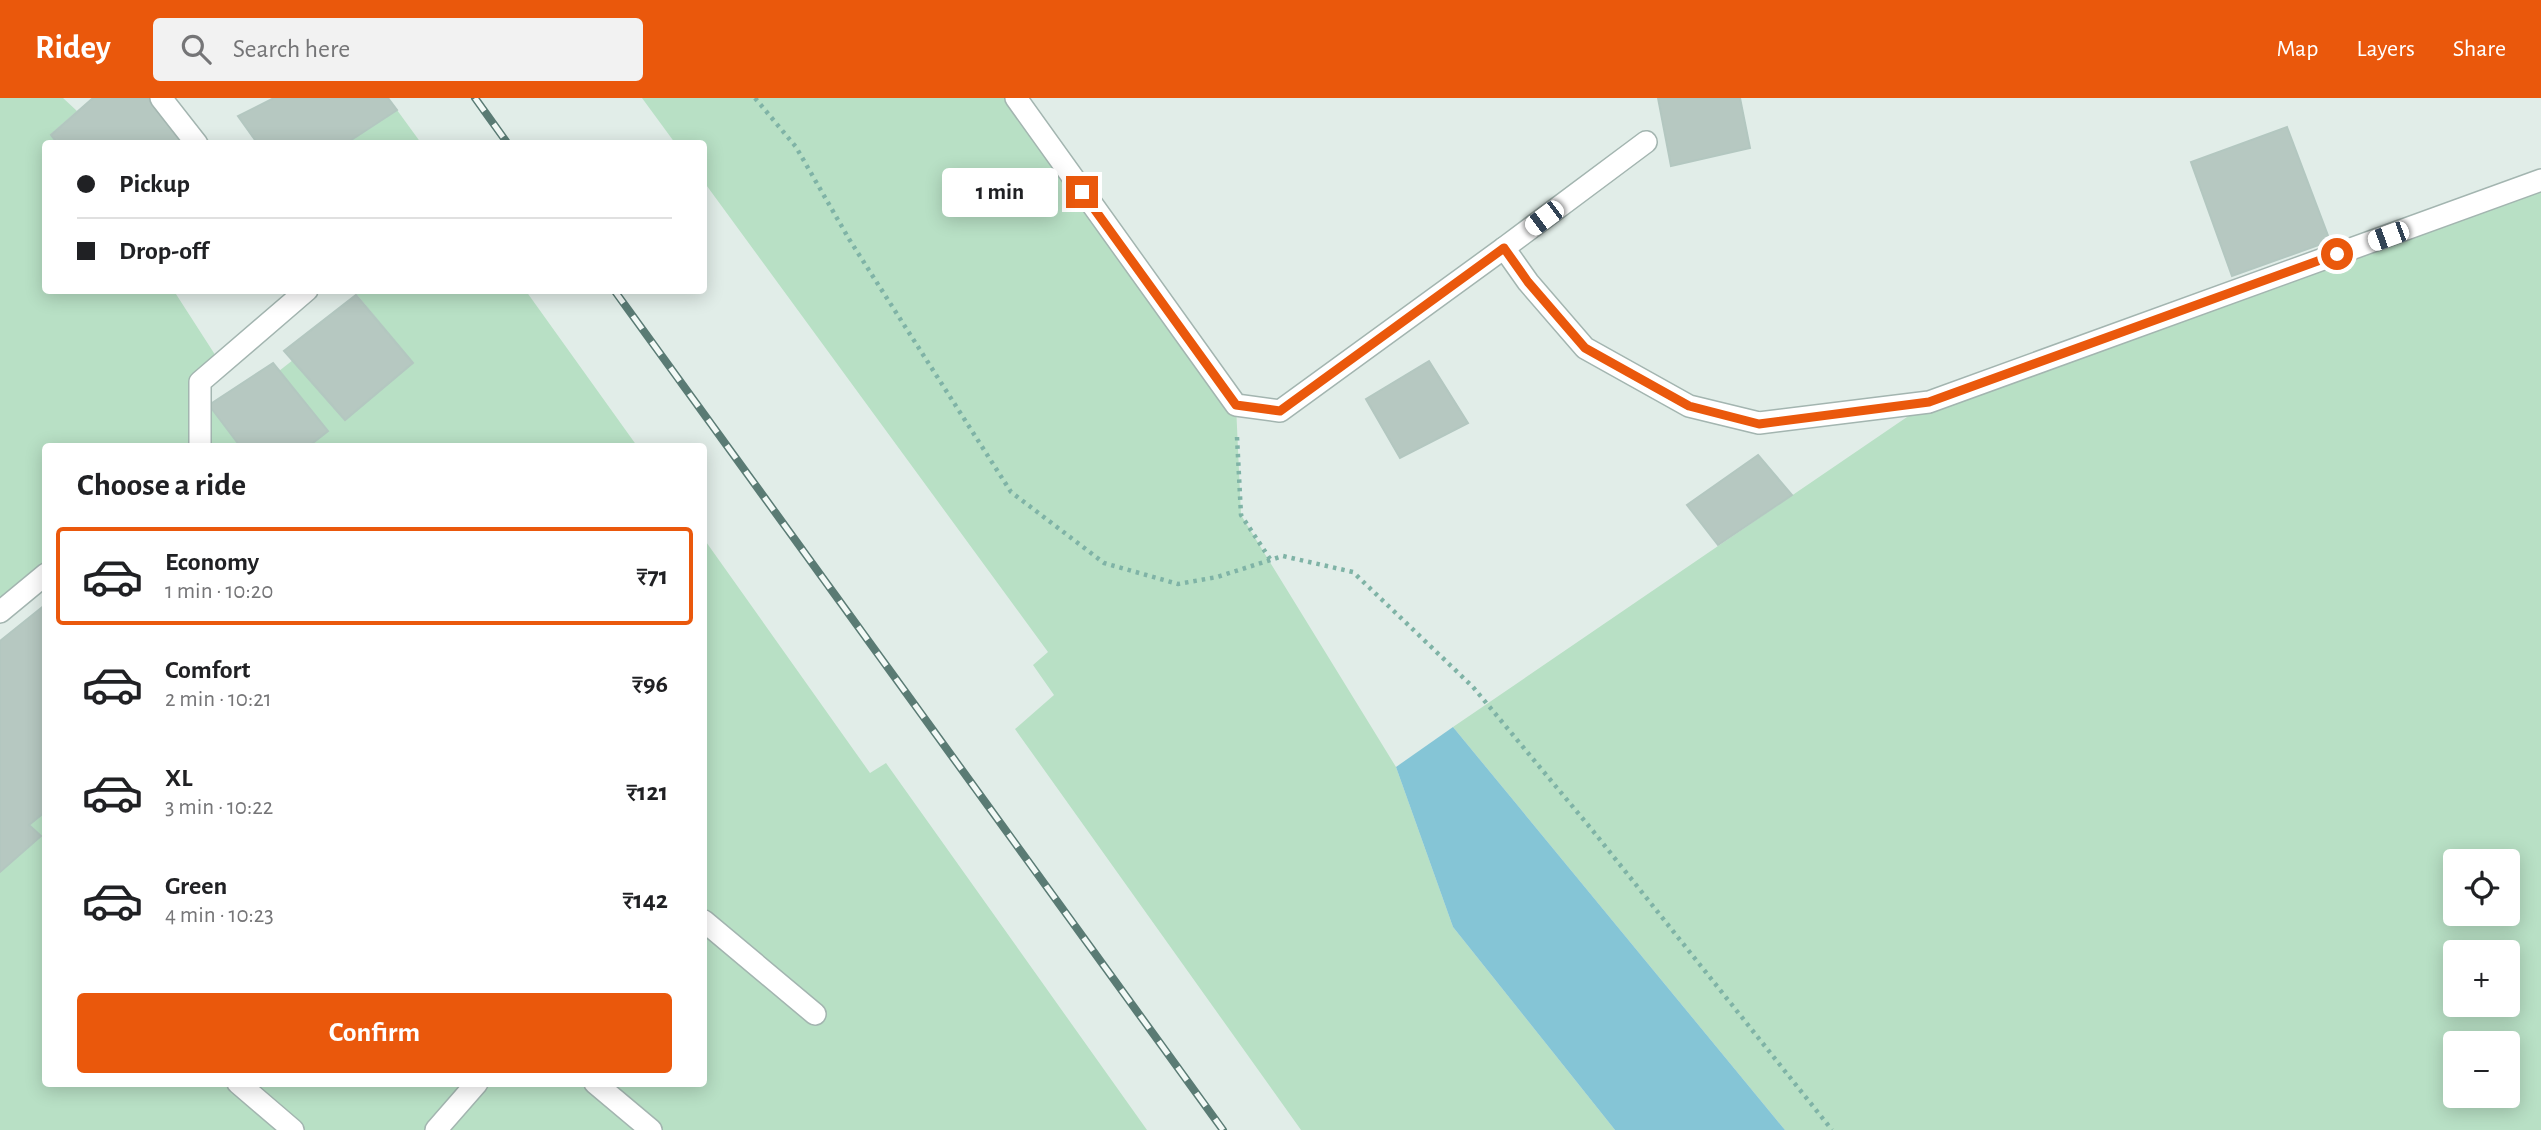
<!DOCTYPE html>
<meta charset="utf-8">
<style>
body{margin:0;font-family:"Alegreya Sans",sans-serif;background:#f2f2f2;color:#202124;height:100vh;display:flex;flex-direction:column;font-size:26px;white-space:nowrap}
*{box-sizing:border-box;margin:0}
p{font-size:23px;color:#757577}
.icon{flex:none;width:38px;height:38px;fill:none;stroke:currentColor;stroke-width:2;stroke-linecap:round;stroke-linejoin:round}
.map{position:relative;flex:1;overflow:hidden}
.sheet{position:absolute;left:42px;top:345px;width:665px;height:644px;display:flex;flex-direction:column;background:#fff;border-radius:7px;box-shadow:0 4px 18px #0003}
.sheet>*{flex:none}
.guide{position:absolute;left:42px;top:42px;width:665px;height:154px;border-radius:7px;box-shadow:0 4px 18px #0003;display:grid;align-content:center;height:154px;padding:0 35px;background:#fff}
.tools{position:absolute;left:2443px;top:751px;display:grid;gap:14px}
.tools a{display:grid;place-items:center;width:77px;height:77px;border-radius:7px;background:#fff;box-shadow:0 4px 18px #0003;font-size:35px}
.end{position:absolute;width:32px;height:32px;margin:-16px;border:9px solid #ea580c;background:#fff;box-shadow:0 0 0 4px #fff}
.from{border-radius:50%}
.bubble{position:absolute;height:49px;border-radius:7px;background:#fff;box-shadow:0 4px 18px #0003;font-size:23px;font-weight:600;line-height:49px;text-align:center}
.car{position:absolute;width:21px;height:42px;margin:-21px -10px;border-radius:9px;box-shadow:0 0 5px 2px #0007;background:linear-gradient(#fff 24%,#345 0 40%,#fff 0 76%,#345 0 86%,#fff 0)}
.guide b{display:flex;align-items:center;gap:24px;height:66px;font-size:26px}
.guide b+b{border-top:2px solid #e0e0e0}
.guide i{width:18px;height:18px;background:#202124}
ul{padding:0;list-style:none}
li{display:flex;align-items:center;gap:21px;height:98px;margin:0 14px 10px;padding:0 21px;border:4px solid transparent;border-radius:7px}
li div{flex:1}
li b{display:block;font-size:26px}
li em{font-style:normal;font-weight:600}
li.on{border-color:#ea580c}
li>.icon{width:63px;height:63px;stroke-width:1.5}
h2{padding:0 35px;font-size:32px;line-height:84px}
.button{display:flex;gap:14px;margin-top:auto;padding:14px 35px}
.button a{flex:1;height:80px;border-radius:7px;background:#ea580c;color:#fff;font-size:28px;font-weight:600;line-height:80px;text-align:center}
header{display:flex;align-items:center;gap:42px;box-sizing:border-box;height:98px;padding:0 35px;background:#ea580c;color:#fff}
header strong{font-size:33px}
nav{display:flex;gap:38px;margin-inline-start:auto;font-size:24px}
.search{width:490px;height:63px;background:#f2f2f2;display:flex;align-items:center;gap:18px;box-sizing:border-box;padding:0 24px;border-radius:7px;color:#757577;font-size:26px}
.map>svg:first-child{display:block}
.green{fill:#b8e0c5;fill-rule:evenodd}
.water{fill:#85c5d6}
.building{fill:#b6c8c1;stroke:#b3c7c0;stroke-width:2}
.lines{fill:none;stroke-linecap:round;stroke-linejoin:round}
.minor-casing{stroke:#a3b5b0;stroke-width:24}
.path{stroke:#7fb3a6;stroke-width:4.5;stroke-dasharray:3.5 5;stroke-linecap:butt}
.minor{stroke:#fff;stroke-width:21}
.rail-casing{stroke:#5a7b74;stroke-width:8}
.rail{stroke:#f2f9f6;stroke-width:5;stroke-dasharray:16;stroke-linecap:butt}
.route{stroke:#ea580c;stroke-width:9}
</style>
<header>
<strong>Ridey</strong>
<div class="search"><svg class="icon" aria-label="search" viewBox="0 0 24 24"><circle cx="10" cy="10" r="6"/><path d="M15 15l6 6"/></svg>Search here</div>
<nav><a>Map</a><a>Layers</a><a>Share</a></nav>
</header>
<div class="map">
<svg width="2541" height="1032" viewBox="0 0 2541 1032">
<rect width="100%" height="100%" fill="#e1ede8"/>
<g class="green">
<path d="M0 0H63L77 13 51 36 58 45 46 46V192L174 193 221 266 200 284 209 307 240 348H46L45 476 0 514Z"/>
<path d="M642 0H1016L1236 307 1241 417 1396 669 1453 829 1615 1032H1301L1015 631 1054 597 1033 567 1048 554 704 84V46L675 45Z"/>
<path d="M397 12 421 45 345 46Z"/>
<path d="M2541 82V1032H1785L1453 629 1929 304ZM2455 763H2508V816H2455ZM2455 854H2508V906H2455ZM2455 945H2508V998H2455Z"/>
<path d="M354 193H526L637 348H309L327 333 279 273 293 262 413 265Z"/>
<path d="M704 441 870 675 886 665 1147 1032H0V774L40 739 29 727 45 713 46 985H704Z"/>
</g>
<path class="water" d="M1453 629 1785 1032H1615L1453 829 1396 669Z"/>
<g class="building">
<path d="M93 0H148L186 46H58L51 37Z"/>
<path d="M274 0H388L397 12 345 46H258L238 18Z"/>
<path d="M1658 0H1740L1750 50 1671 68Z"/>
<path d="M2287 29 2330 143 2232 178 2191 64Z"/>
<path d="M356 197 413 265 345 322 284 253Z"/>
<path d="M1429 263 1468 325 1400 360 1366 301Z"/>
<path d="M273 265 328 333 309 348H240L209 307Z"/>
<path d="M1758 357 1792 397 1718 447 1687 407Z"/>
<path d="M46 506V713L29 727 41 738 0 774V543Z"/>
</g>
<g class="lines">
<g class="minor-casing">
<g id="minor">
<path d="M161 0 197 46"/>
<path d="M1016 0 1236 307 1280 313 1504 150 1528 184 1585 250 1689 308 1759 325 1929 304 2541 82"/>
<path d="M1504 150 1646 44"/>
<path d="M200 348V284L307 192"/>
<path d="M0 514 46 476"/>
<path d="M704 823 815 916"/>
<path d="M238 985 293 1032"/>
<path d="M595 985 651 1032"/>
<path d="M436 1032 477 985"/>
</g>
</g>
<g class="path">
<path d="M755 0 796 49 849 141 1011 394 1104 465 1178 486 1217 479 1283 458 1353 474 1473 589 1593 733 1832 1032"/>
<path d="M1237 339 1241 417 1270 461"/>
</g>
<use href="#minor" class="minor"/>
<g class="rail-casing">
<g id="rail">
<path d="M475 0 508 46"/>
<path d="M614 192 1223 1032"/>
</g>
</g>
<use href="#rail" class="rail"/>
</g>
<g class="lines">
<path class="route" d="M1082 94 1236 307 1280 313 1504 150 1528 184 1585 250 1689 308 1759 326 1929 304 2337 156"/>
</g>
</svg>
<div class="tools">
<a><svg class="icon" aria-label="locate" viewBox="0 0 24 24"><circle cx="12" cy="12" r="6"/><path d="M12 2v4M12 18v4M2 12h4M18 12h4"/></svg></a>
<a>+</a>
<a>−</a>
</div>
<i class="end from" style="left:2337px;top:156px"></i>
<i class="end" style="left:1082px;top:94px"></i>
<div class="bubble" style="left:942px;top:70px;width:116px">1 min</div>
<i class="car" style="left:1544px;top:120px;rotate:233deg"></i>
<i class="car" style="left:2388px;top:138px;rotate:250deg"></i>
<div class="guide">
<b><i class="from"></i>Pickup</b>
<b><i></i>Drop-off</b>
</div>
<section class="sheet">
<h2>Choose a ride</h2>
<ul>
<li class="on"><svg class="icon" aria-label="car" viewBox="0 0 24 24"><path d="M5 17H2v-5l4-1 3-4h7l3 4 3 1v5h-3M9 17h6M6 11h13"/><circle cx="7" cy="17" r="2"/><circle cx="17" cy="17" r="2"/></svg><div><b>Economy</b><p>1 min · 10:20</p></div><em>₹71</em></li>
<li><svg class="icon" aria-label="car" viewBox="0 0 24 24"><path d="M5 17H2v-5l4-1 3-4h7l3 4 3 1v5h-3M9 17h6M6 11h13"/><circle cx="7" cy="17" r="2"/><circle cx="17" cy="17" r="2"/></svg><div><b>Comfort</b><p>2 min · 10:21</p></div><em>₹96</em></li>
<li><svg class="icon" aria-label="car" viewBox="0 0 24 24"><path d="M5 17H2v-5l4-1 3-4h7l3 4 3 1v5h-3M9 17h6M6 11h13"/><circle cx="7" cy="17" r="2"/><circle cx="17" cy="17" r="2"/></svg><div><b>XL</b><p>3 min · 10:22</p></div><em>₹121</em></li>
<li><svg class="icon" aria-label="car" viewBox="0 0 24 24"><path d="M5 17H2v-5l4-1 3-4h7l3 4 3 1v5h-3M9 17h6M6 11h13"/><circle cx="7" cy="17" r="2"/><circle cx="17" cy="17" r="2"/></svg><div><b>Green</b><p>4 min · 10:23</p></div><em>₹142</em></li>
</ul>
<div class="button"><a>Confirm</a></div>
</section>
</div>
